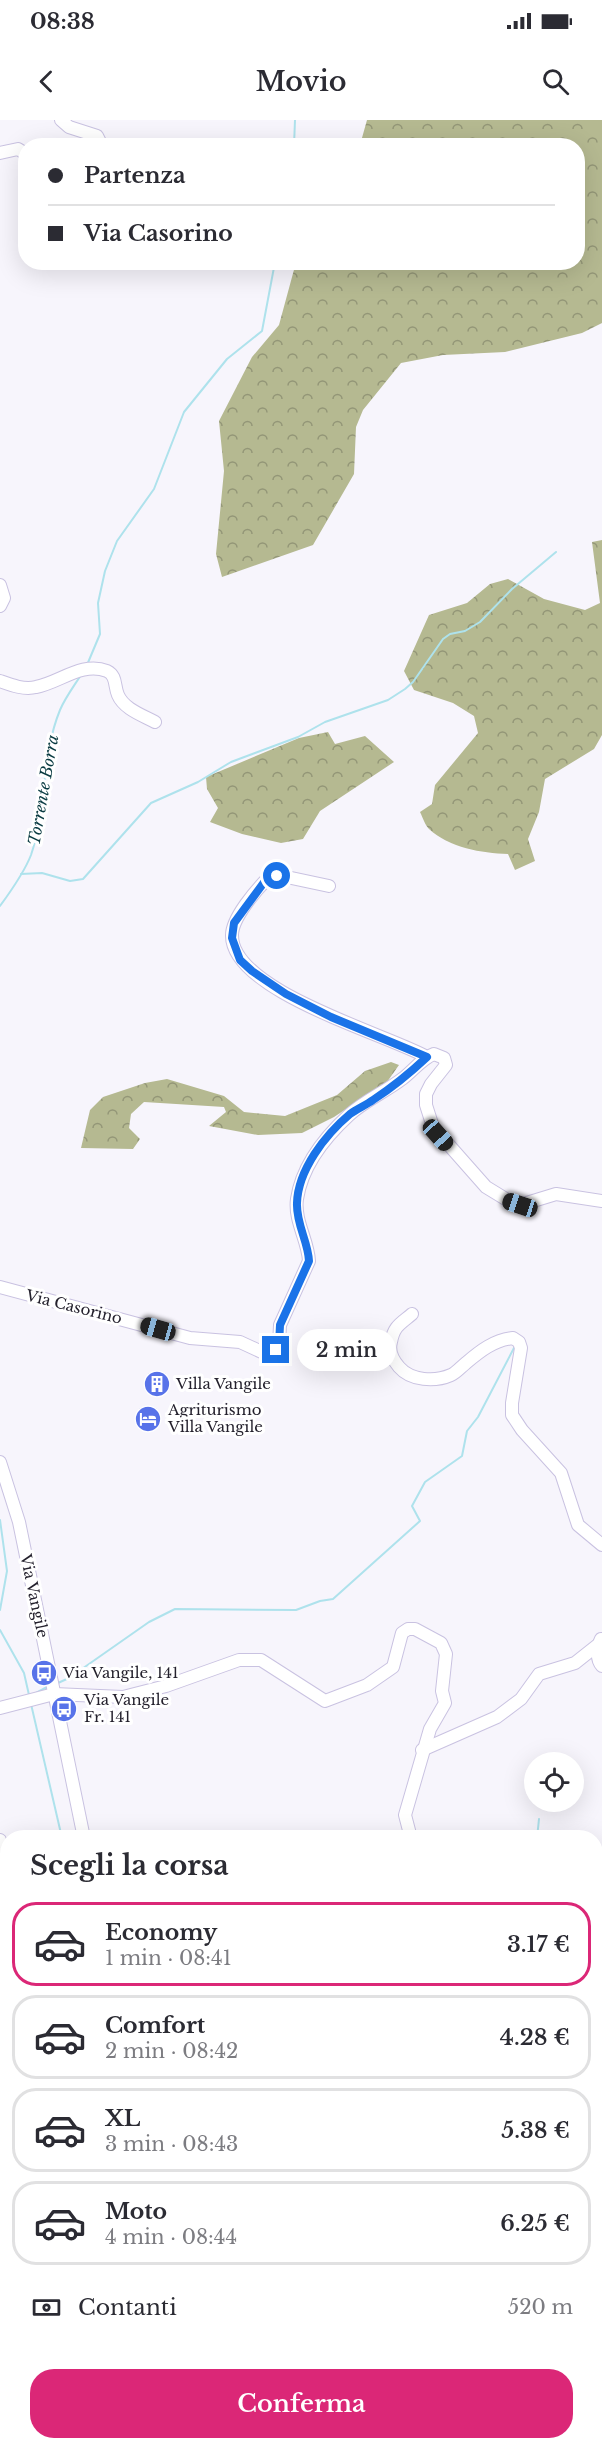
<!DOCTYPE html>
<html lang="it">
<meta charset="utf-8">
<style>
body{margin:0;font-family:"Libre Baskerville",serif;background:#f2f2f3;color:#2b2b33;height:100vh;display:flex;flex-direction:column;font-size:22px;white-space:nowrap}
*{box-sizing:border-box;margin:0}
p{font-size:20px;color:#7c7c81}
.icon{flex:none;width:33px;height:33px;fill:none;stroke:currentColor;stroke-width:2;stroke-linecap:round;stroke-linejoin:round}
.map{position:relative;flex:1;overflow:hidden}
.side{position:absolute;left:0px;top:1710px;width:603px;height:620px;display:flex;flex-direction:column;background:#fff;border-radius:24px 24px 0 0;box-shadow:0 6px 24px #0002}
.side>*{flex:none}
.hud{position:absolute;left:18px;top:18px;width:567px;height:132px;border-radius:24px;box-shadow:0 6px 24px #0002;display:grid;align-content:center;height:132px;padding:0 30px;background:#fff}
.tools{position:absolute;left:524px;top:1632px;display:grid;gap:12px}
.tools a{display:grid;place-items:center;width:60px;height:60px;border-radius:50%;background:#fff;box-shadow:0 6px 24px #0002;font-size:30px}
.end{position:absolute;width:27px;height:27px;margin:-14px;border:8px solid #1a73e8;background:#fff;box-shadow:0 0 0 3px #fff}
.from{border-radius:50%}
.bubble{position:absolute;height:42px;border-radius:21px;background:#fff;box-shadow:0 6px 24px #0002;font-size:20px;font-weight:600;line-height:42px;text-align:center}
.car{position:absolute;width:18px;height:36px;margin:-18px -9px;border-radius:8px;box-shadow:0 0 4px 2px #0007;background:linear-gradient(#222 24%,#8ab4d8 0 40%,#222 0 76%,#8ab4d8 0 86%,#222 0)}
.hud b{display:flex;align-items:center;gap:21px;height:57px;font-size:22px}
.hud b+b{border-top:2px solid #e1e1e2}
.hud i{width:15px;height:15px;background:#2b2b33}
ul{padding:0;list-style:none}
li{display:flex;align-items:center;gap:18px;height:84px;margin:0 12px 9px;padding:0 18px;border:3px solid #e1e1e2;border-radius:24px}
li div{flex:1}
li b{display:block;font-size:22px}
li em{font-style:normal;font-weight:600}
li.current{border-color:#db2777}
li>.icon{width:54px;height:54px;stroke-width:1.5}
h2{padding:0 30px;font-size:27px;line-height:72px}
.pay{display:flex;align-items:center;gap:15px;height:66px;padding:0 30px;font-size:22px}
.pay p{margin-inline-start:auto}
.cta{display:flex;gap:12px;margin-top:auto;padding:12px 30px}
.cta a{flex:1;height:69px;border-radius:24px;background:#db2777;color:#fff;font-size:24px;font-weight:600;line-height:69px;text-align:center}
.status{display:flex;justify-content:space-between;align-items:center;height:42px;padding:0 30px;background:#fff;direction:ltr}
.status svg{height:16px;fill:currentColor}
header{display:flex;justify-content:space-between;align-items:center;height:78px;padding:0 30px;background:#fff;font-size:27px;font-weight:600}
.map>svg:first-child{display:block}
.forest{fill:url(#forest-crowns)}
.lines{fill:none;stroke-linecap:round;stroke-linejoin:round}
.stream{stroke:#aee2ec;stroke-width:2}
.minor-casing{stroke:#c9c2e1;stroke-width:14}
.minor{stroke:#fff;stroke-width:12}
.route{stroke:#1a73e8;stroke-width:8}
.labels{text-anchor:middle;stroke-width:6;stroke-linejoin:round;paint-order:stroke}
.street-label{font-size:15px;fill:#24212d;stroke:#fff}
.poi-label{font-size:15px;fill:#24212d;stroke:#fff;text-anchor:start}
.water-label{font-size:16px;font-style:italic;fill:#0a3b42;stroke:#fff}
</style>
<div class="status"><b>08:38</b><svg viewBox="0 0 49 12"><path d="M0 12V9h3v3zM5 12V6h3v6zM10 12V3h3v9zM15 12V0h3v12zM26 1h20v11H26zM47 4h2v5h-2z"/></svg></div>
<header><svg class="icon" aria-label="back" viewBox="0 0 24 24"><path d="M15 5l-7 7 7 7"/></svg>Movio<svg class="icon" aria-label="search" viewBox="0 0 24 24"><circle cx="10" cy="10" r="6"/><path d="M15 15l6 6"/></svg></header>
<div class="map">
<svg width="602" height="2329" viewBox="0 0 602 2329">
<defs>
<pattern id="forest-crowns" width="20" height="18" patternUnits="userSpaceOnUse" patternTransform="scale(1.5)"><rect width="20" height="18" fill="#b5b991"/><path d="M2 6a3 3 0 1 1 6 0M12 15a3 3 0 1 1 6 0" fill="none" stroke="#939677"/></pattern>
</defs>
<rect width="100%" height="100%" fill="#f7f5fc"/>
<g class="forest">
<path d="M367 0H602V203L582 213 505 232 443 235 401 243 363 290 356 307 354 354 313 425 222 457 216 434 224 351 219 301 252 237 279 205 295 146 248 143 578 142V26L360 25Z"/>
<path d="M602 420V615L594 629 545 659 539 692 528 719 535 741 515 750 508 734C481 733 450 728 429 709 425 705 423 698 420 692L432 684 435 665 478 613 474 596 453 583 414 570 404 551 429 495 467 483 490 464 508 459 544 479 585 490 600 483 592 422Z"/>
<path d="M328 612 335 624 365 616 394 642 320 691 303 719 281 723 242 714 210 702 218 688 207 669 206 657 299 618Z"/>
<path d="M391 942 399 945 387 962 334 997 302 1013 258 1015 209 1006 226 992 224 987 144 982 131 994 129 1008 140 1019 133 1029 81 1028 90 990 103 977 145 963 167 959 224 976 244 992 285 996 337 975 365 951Z"/>
</g>
<g class="lines">
<g class="stream">
<path d="M294 26 295 0"/>
<path d="M87 545 100 514 98 483 105 451 117 421 154 369 184 292 227 239 262 211 275 142"/>
<path d="M21 754 42 753 70 761 83 759 151 683 198 662 231 642 298 617 325 602 388 580 405 569 413 562 443 519 450 514 465 511 480 502 512 469 556 432"/>
<path d="M0 786C11 771 24 753 31 735 47 688 41 636 60 590 65 578 74 566 81 555"/>
<path d="M0 1400 7 1451 0 1490"/>
<path d="M0 1510 24 1553 29 1575"/>
<path d="M58 1563 69 1558 149 1502 175 1489 296 1490 320 1481 333 1479 420 1401 412 1386 425 1362 462 1336 467 1311 478 1297 515 1226"/>
<path d="M36 1573 47 1567"/>
<path d="M31 1584 62 1718"/>
<path d="M537 1718 539 1699"/>
<path d="M293 2322 297 2329"/>
<path d="M499 2322 500 2329"/>
</g>
<g class="minor-casing">
<g id="minor">
<path d="M61 0 69 7 97 16 102 26"/>
<path d="M0 33 18 29 26 34"/>
<path d="M0 465 4 478 0 486"/>
<path d="M0 561C11 565 24 570 36 567 59 563 82 541 107 551 117 556 114 566 118 575 124 589 142 595 155 602"/>
<path d="M329 766 282 756 268 758C256 770 232 798 232 815 231 871 386 914 427 937"/>
<path d="M0 1167 190 1218 240 1222 266 1234 272 1233 279 1225 280 1205 309 1141C308 1120 294 1101 297 1079 302 1046 325 1017 349 995 364 981 385 972 402 959 412 952 422 938 434 934L444 938 446 945 431 964 426 974V985L433 1007 486 1067 509 1081 520 1085 556 1074 602 1081"/>
<path d="M412 1194C400 1204 394 1206 391 1222 388 1232 393 1240 399 1247 411 1261 435 1262 451 1255 456 1253 461 1247 466 1243 480 1231 494 1220 513 1218L519 1222 521 1228 512 1283V1295L522 1310 561 1353 578 1405 602 1425"/>
<path d="M0 1342 19 1402 84 1718"/>
<path d="M601 1519C597 1527 596 1540 602 1546"/>
<path d="M0 1588 54 1574 123 1577 166 1566 239 1540H261L325 1581 367 1565 393 1547 402 1513 408 1509H415L441 1523 446 1534 442 1571 445 1583 430 1609 405 1695 411 1718"/>
<path d="M422 1630 497 1597 521 1579 539 1554 575 1543 599 1524"/>
<path d="M0 1720 8 1750"/>
<path d="M0 1818H8"/>
<path d="M0 1983 8 1982"/>
<path d="M602 2269 599 2275 602 2281"/>
<path d="M272 2322 275 2329"/>
</g>
</g>
<use href="#minor" class="minor"/>
</g>
<g class="lines">
<path class="route" d="M276 1230 279 1225 280 1205 309 1141C308 1121 296 1104 297 1083 298 1050 325 1015 350 994 357 989 366 985 373 980 393 967 410 953 427 937L331 897 286 874 252 851 240 840 232 818 234 803 265 761 277 756"/>
</g>
<defs>
<g id="building-disc" transform="scale(1.35)"><circle r="9.5" fill="#5873e9" stroke="#fff"/><path d="M-4-6H4V6H1V3H-1V6H-4ZM-2.5-4.3h1.7v1.8h-1.7ZM.8-4.3h1.7v1.8H.8ZM-2.5-1h1.7V.8h-1.7ZM.8-1h1.7V.8H.8Z" fill="#fff"/></g>
<g id="hotel-disc" transform="scale(1.35)"><circle r="9.5" fill="#5873e9" stroke="#fff"/><path d="M-6-4.5h1.5V1H6V5H4.5V3h-9V5H-6ZM-4 0a1.8 1.8 0 1 1 3.6 0ZM.5 0V-2.5h3Q6-2.5 6 0Z" fill="#fff"/></g>
<g id="bus-disc" transform="scale(1.35)"><circle r="9.5" fill="#5873e9" stroke="#fff"/><path d="M-5-6H5V4H4V6H2V4H-2V6H-4V4H-5ZM-3.5-4V0h7V-4ZM-3.5 1.2v1.5H-2V1.2ZM2 1.2v1.5H3.5V1.2Z" fill="#fff"/></g>
</defs>
<g fill-rule="evenodd">
<use href="#building-disc" x="157" y="1264"/>
<use href="#hotel-disc" x="148" y="1299"/>
<use href="#bus-disc" x="44" y="1553"/>
<use href="#bus-disc" x="64" y="1589"/>
</g>
<g class="labels">
<g class="street-label">
<text transform="translate(74 1187) rotate(14)" y="5">Via Casorino</text>
<text transform="translate(34 1476) rotate(78)" y="5">Via Vangile</text>
</g>
<g class="poi-label">
<text x="176" y="1269">Villa Vangile</text>
<text x="168" y="1295">Agriturismo<tspan x="168" dy="17">Villa Vangile</tspan></text>
<text x="63" y="1558">Via Vangile, 141</text>
<text x="84" y="1585">Via Vangile<tspan x="84" dy="17">Fr. 141</tspan></text>
</g>
<g class="water-label">
<text transform="translate(43 670) rotate(-80)" y="6">Torrente Borra</text>
</g>
</g>
</svg>
<div class="tools">
<a><svg class="icon" aria-label="locate" viewBox="0 0 24 24"><circle cx="12" cy="12" r="6"/><path d="M12 2v4M12 18v4M2 12h4M18 12h4"/></svg></a>
</div>
<i class="end from" style="left:277px;top:756px"></i>
<i class="end" style="left:276px;top:1230px"></i>
<div class="bubble" style="left:297px;top:1209px;width:99px">2 min</div>
<i class="car" style="left:438px;top:1015px;rotate:138deg"></i>
<i class="car" style="left:520px;top:1085px;rotate:288deg"></i>
<i class="car" style="left:158px;top:1209px;rotate:286deg"></i>
<div class="hud">
<b><i class="from"></i>Partenza</b>
<b><i></i>Via Casorino</b>
</div>
<section class="side">
<h2>Scegli la corsa</h2>
<ul>
<li class="current"><svg class="icon" aria-label="car" viewBox="0 0 24 24"><path d="M5 17H2v-5l4-1 3-4h7l3 4 3 1v5h-3M9 17h6M6 11h13"/><circle cx="7" cy="17" r="2"/><circle cx="17" cy="17" r="2"/></svg><div><b>Economy</b><p>1 min · 08:41</p></div><em>3.17 €</em></li>
<li><svg class="icon" aria-label="car" viewBox="0 0 24 24"><path d="M5 17H2v-5l4-1 3-4h7l3 4 3 1v5h-3M9 17h6M6 11h13"/><circle cx="7" cy="17" r="2"/><circle cx="17" cy="17" r="2"/></svg><div><b>Comfort</b><p>2 min · 08:42</p></div><em>4.28 €</em></li>
<li><svg class="icon" aria-label="car" viewBox="0 0 24 24"><path d="M5 17H2v-5l4-1 3-4h7l3 4 3 1v5h-3M9 17h6M6 11h13"/><circle cx="7" cy="17" r="2"/><circle cx="17" cy="17" r="2"/></svg><div><b>XL</b><p>3 min · 08:43</p></div><em>5.38 €</em></li>
<li><svg class="icon" aria-label="car" viewBox="0 0 24 24"><path d="M5 17H2v-5l4-1 3-4h7l3 4 3 1v5h-3M9 17h6M6 11h13"/><circle cx="7" cy="17" r="2"/><circle cx="17" cy="17" r="2"/></svg><div><b>Moto</b><p>4 min · 08:44</p></div><em>6.25 €</em></li>
</ul>
<div class="pay"><svg class="icon" aria-label="cash" viewBox="0 0 24 24"><path d="M3 7h18v10H3z"/><circle cx="12" cy="12" r="2"/></svg>Contanti<p>520 m</p></div>
<div class="cta"><a>Conferma</a></div>
</section>
</div>
